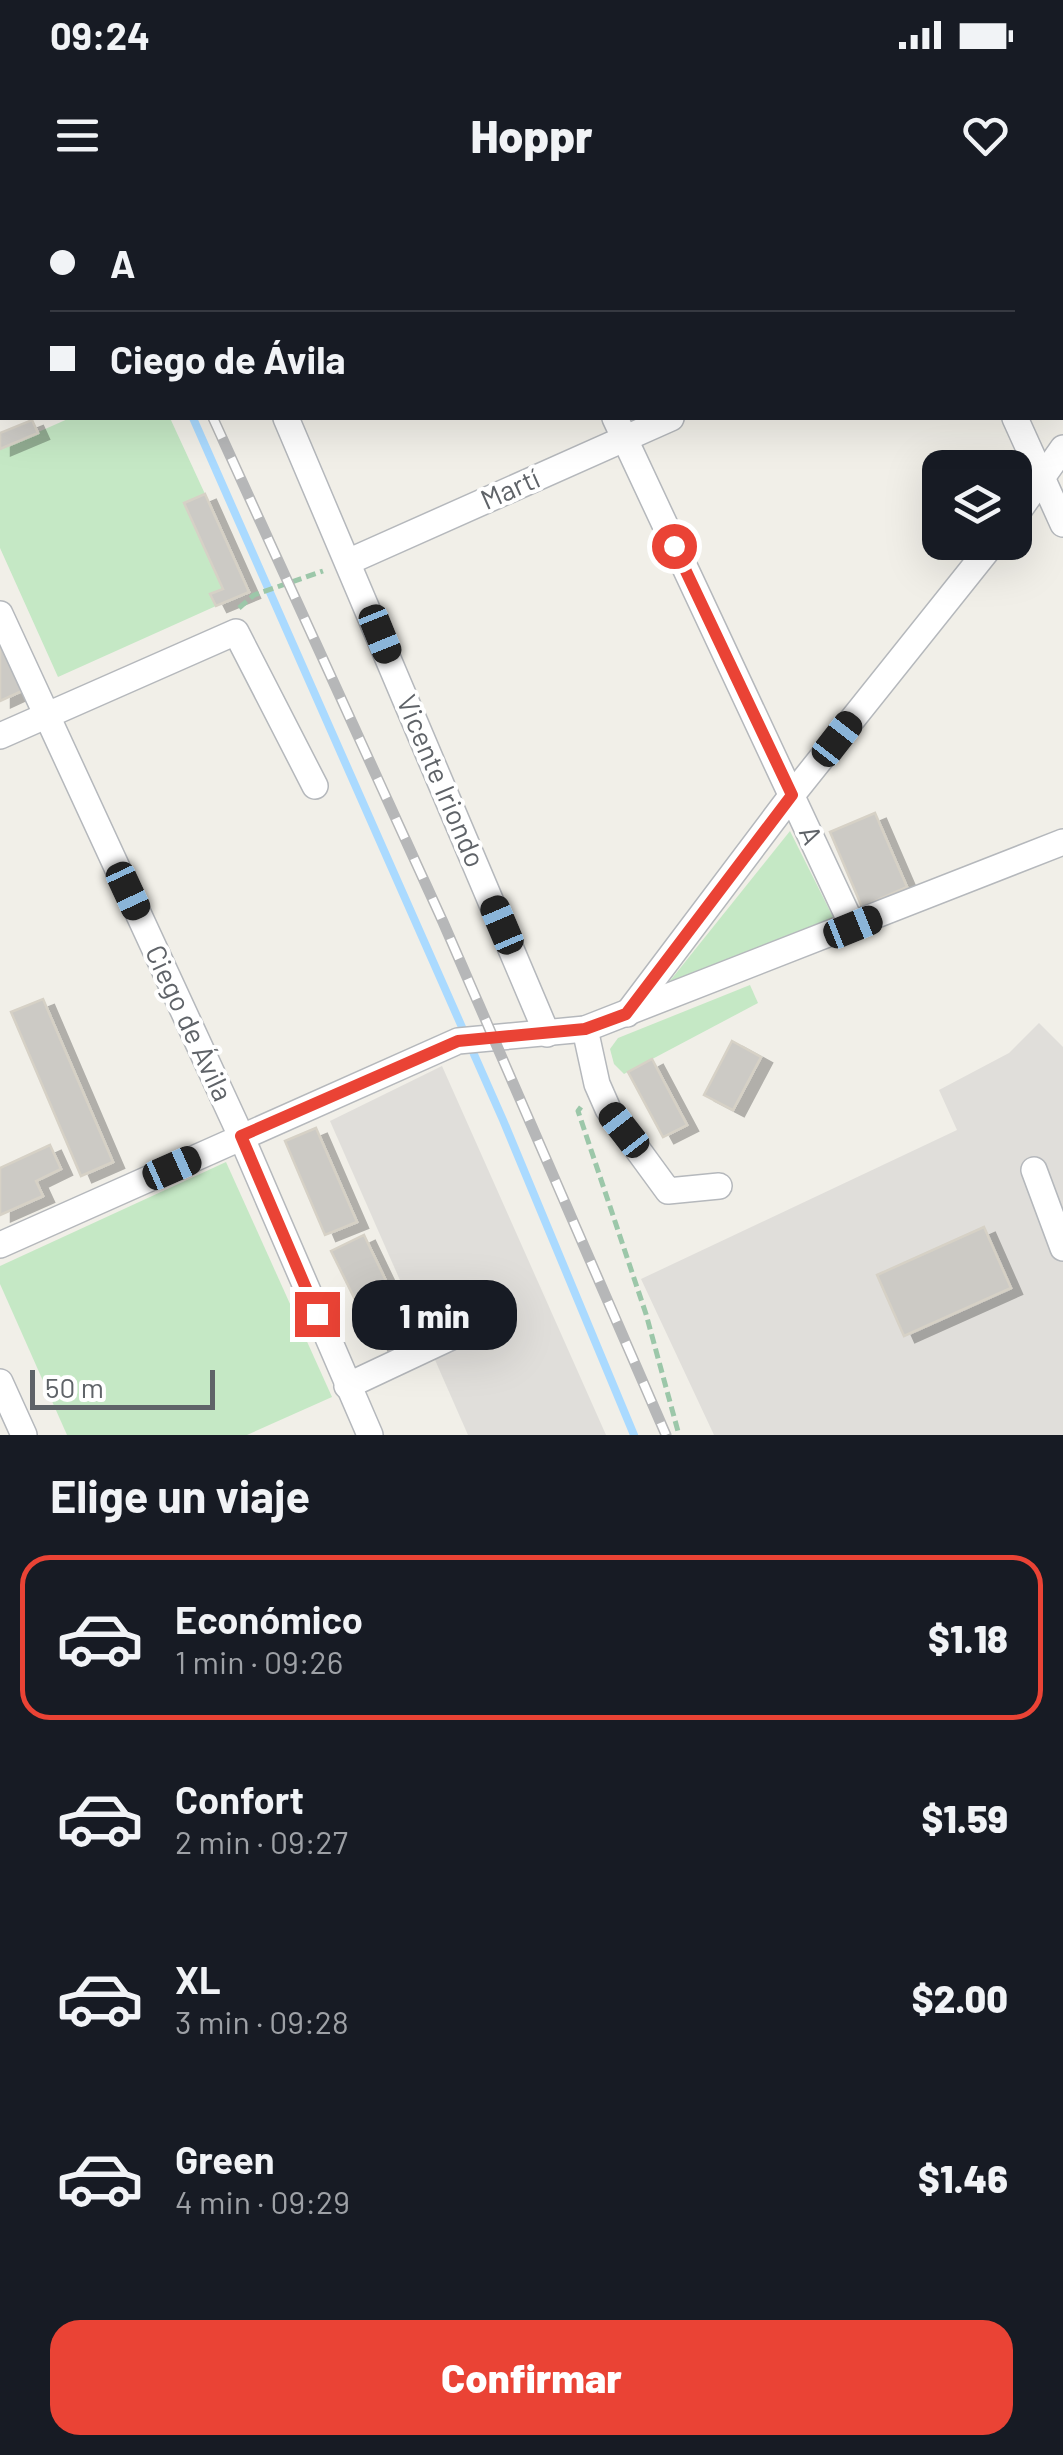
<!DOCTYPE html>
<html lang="es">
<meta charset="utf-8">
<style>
body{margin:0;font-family:Barlow,sans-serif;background:#20242c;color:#f1f3f6;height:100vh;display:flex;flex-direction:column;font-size:38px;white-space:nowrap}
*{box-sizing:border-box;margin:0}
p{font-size:32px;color:#9ea1a6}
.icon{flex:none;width:55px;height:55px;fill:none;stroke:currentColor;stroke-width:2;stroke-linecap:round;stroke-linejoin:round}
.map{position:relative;height:1235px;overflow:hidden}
.details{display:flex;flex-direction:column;background:#171b24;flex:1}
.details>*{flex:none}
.guide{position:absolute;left:0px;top:0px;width:1065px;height:220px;box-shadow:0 10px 40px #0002;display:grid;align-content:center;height:220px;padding:0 50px;background:#171b24}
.tools{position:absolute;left:922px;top:250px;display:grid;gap:20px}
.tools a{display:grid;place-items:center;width:110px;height:110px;border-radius:20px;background:#171b24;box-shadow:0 10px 40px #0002;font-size:50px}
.scale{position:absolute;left:30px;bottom:25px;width:185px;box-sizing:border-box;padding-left:10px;border:5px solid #5f6368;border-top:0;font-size:28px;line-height:35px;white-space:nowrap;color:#5f6368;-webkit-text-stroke:8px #fff;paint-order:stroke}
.end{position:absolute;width:45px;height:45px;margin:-22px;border:12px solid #ea4335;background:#fff;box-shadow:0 0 0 5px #fff}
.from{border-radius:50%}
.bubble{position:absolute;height:70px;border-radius:30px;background:#171b24;box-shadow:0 10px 40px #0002;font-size:32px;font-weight:800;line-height:70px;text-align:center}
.car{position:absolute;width:30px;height:60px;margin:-30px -15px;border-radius:12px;box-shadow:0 0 8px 2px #0007;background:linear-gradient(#222 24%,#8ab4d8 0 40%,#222 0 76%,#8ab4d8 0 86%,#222 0)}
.guide b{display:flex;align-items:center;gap:35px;height:95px;font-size:38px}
.guide b+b{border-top:2px solid #363941}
.guide i{width:25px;height:25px;background:#f1f3f6}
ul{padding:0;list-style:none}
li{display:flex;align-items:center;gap:30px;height:165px;margin:0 20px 15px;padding:0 30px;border:5px solid transparent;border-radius:30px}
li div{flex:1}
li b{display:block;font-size:38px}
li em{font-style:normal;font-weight:800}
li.on{border-color:#ea4335}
li>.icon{width:90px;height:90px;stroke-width:1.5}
h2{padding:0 50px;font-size:45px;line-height:120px}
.action{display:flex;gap:20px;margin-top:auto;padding:20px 50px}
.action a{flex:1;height:115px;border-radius:30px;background:#ea4335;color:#fff;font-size:40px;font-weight:800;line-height:115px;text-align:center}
.status{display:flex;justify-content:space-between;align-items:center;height:70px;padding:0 50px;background:#171b24;direction:ltr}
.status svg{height:28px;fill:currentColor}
header{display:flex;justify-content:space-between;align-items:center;height:130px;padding:0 50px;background:#171b24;font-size:45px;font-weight:800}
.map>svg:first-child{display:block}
.industrial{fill:#e0deda}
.green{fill:#c5e8c5}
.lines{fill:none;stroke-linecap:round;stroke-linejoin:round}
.stream{stroke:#aadaff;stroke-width:8}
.building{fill:#cccac5;stroke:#d6d1c6;stroke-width:2.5;filter:url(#shadow)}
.minor-casing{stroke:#b5b8bc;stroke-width:28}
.path{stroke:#9cc7a9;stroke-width:5;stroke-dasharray:10 5;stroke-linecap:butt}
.minor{stroke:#fff;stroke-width:25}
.rail-casing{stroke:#b6b7b8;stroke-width:11}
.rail{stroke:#fff;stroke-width:8;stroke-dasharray:22;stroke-linecap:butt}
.route{stroke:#ea4335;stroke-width:12}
.labels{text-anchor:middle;stroke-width:8;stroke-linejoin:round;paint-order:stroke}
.street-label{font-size:28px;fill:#5f6368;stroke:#fff}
</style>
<div class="status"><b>09:24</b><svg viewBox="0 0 49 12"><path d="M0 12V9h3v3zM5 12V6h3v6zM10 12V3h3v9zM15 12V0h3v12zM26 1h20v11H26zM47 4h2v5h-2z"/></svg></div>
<header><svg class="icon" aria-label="menu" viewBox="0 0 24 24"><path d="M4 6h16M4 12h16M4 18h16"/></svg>Hoppr<svg class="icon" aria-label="heart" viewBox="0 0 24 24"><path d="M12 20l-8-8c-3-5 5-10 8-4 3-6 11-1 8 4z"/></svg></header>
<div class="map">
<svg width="1063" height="1235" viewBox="0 0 1063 1235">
<defs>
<filter id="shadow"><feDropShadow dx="11" dy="6" stdDeviation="0" flood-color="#0004"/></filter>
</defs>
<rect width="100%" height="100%" fill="#f1efe8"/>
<g class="industrial">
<path d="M1039 823 1063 847V1235H714L641 1079 957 930 939 890 1009 853Z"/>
<path d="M442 866 606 1235H468L330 921Z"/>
</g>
<g class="green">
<path d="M70 218H170L205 294 184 304 223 389 211 394 216 406 58 477 0 348V249Z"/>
<path d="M790 631 835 721 669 782Z"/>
<path d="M750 785 758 803 624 874 614 864 610 849 618 838Z"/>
<path d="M226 962 332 1197 247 1235H67L0 1084V1066Z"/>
</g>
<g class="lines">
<g class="stream">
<path d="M98 0 99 2"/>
<path d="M193 218 503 920 634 1235"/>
</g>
</g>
<g class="building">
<path d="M32 220 38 233 0 249V233Z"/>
<path d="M205 294 249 392 216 406 210 394 223 389 184 303Z"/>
<path d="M0 443 22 491 0 501Z"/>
<path d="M875 613 907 687 862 707 830 632Z"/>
<path d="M43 799 113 962 81 976 11 812Z"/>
<path d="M732 841 761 857 733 910 704 895Z"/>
<path d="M652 859 687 925 663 937 628 872Z"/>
<path d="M316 928 357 1022 325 1035 285 941Z"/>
<path d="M50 945 61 969 36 981 43 996 0 1015V968Z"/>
<path d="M984 1027 1011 1088 904 1136 877 1075Z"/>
<path d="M364 1035 411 1133 379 1148 331 1051Z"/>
</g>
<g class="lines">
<g class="minor-casing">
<g id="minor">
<path d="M62 0 63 2"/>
<path d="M191 0 192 2"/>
<path d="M517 0 519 2"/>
<path d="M915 0 916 2"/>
<path d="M4 2 9 0"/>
<path d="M1062 44H1063"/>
<path d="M0 63 2 70"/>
<path d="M286 218 547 834"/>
<path d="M615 218 853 727"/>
<path d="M1015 218 1063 324"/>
<path d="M1015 316 1063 248"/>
<path d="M350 361 671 218"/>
<path d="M0 414 241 936 370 1235"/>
<path d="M0 536 236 432 315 586"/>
<path d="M627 814 792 595 994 342"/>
<path d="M585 829 597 884 608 909 668 991 719 986"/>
<path d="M1034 970 1063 1048"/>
<path d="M0 1045 458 841 585 829 1063 642"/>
<path d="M0 1182 24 1235"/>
<path d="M347 1186 464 1131"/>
</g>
</g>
<g class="path">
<path d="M0 205 2 204"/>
<path d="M239 408 254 395 323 371"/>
<path d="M581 907 578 911 646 1114 679 1235"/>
</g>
<use href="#minor" class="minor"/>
<g class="rail-casing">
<g id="rail">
<path d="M113 0 114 2"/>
<path d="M213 218 443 722 666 1235"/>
</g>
</g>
<use href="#rail" class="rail"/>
</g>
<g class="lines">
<path class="route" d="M317 1114 241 936 458 841 585 829 626 814 792 595 674 346"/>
</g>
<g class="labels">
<g class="street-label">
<text transform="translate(510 289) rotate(-24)" y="10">Martí</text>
<text transform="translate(441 581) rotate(67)" y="10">Vicente Iriondo</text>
<text transform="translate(811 635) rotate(65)" y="10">A</text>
<text transform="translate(189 823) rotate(65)" y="10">Ciego de Ávila</text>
</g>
</g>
</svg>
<div class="tools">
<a><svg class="icon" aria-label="layers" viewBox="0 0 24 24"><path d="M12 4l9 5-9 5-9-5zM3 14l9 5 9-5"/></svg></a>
</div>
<div class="scale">50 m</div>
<i class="end from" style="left:674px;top:346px"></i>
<i class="end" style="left:317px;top:1114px"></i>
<div class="bubble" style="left:352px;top:1080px;width:165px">1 min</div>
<i class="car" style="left:380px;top:434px;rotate:158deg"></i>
<i class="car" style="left:837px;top:539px;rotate:38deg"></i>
<i class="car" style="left:128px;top:691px;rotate:155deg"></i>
<i class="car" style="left:502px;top:725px;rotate:337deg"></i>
<i class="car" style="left:853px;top:727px;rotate:68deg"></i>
<i class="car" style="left:624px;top:930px;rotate:322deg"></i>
<i class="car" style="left:172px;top:968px;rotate:66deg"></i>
<div class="guide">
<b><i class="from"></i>A</b>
<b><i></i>Ciego de Ávila</b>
</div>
</div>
<section class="details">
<h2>Elige un viaje</h2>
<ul>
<li class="on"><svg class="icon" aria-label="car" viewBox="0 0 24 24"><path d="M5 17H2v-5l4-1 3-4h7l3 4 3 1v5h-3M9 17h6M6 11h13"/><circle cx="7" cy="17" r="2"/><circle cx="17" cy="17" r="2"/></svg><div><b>Económico</b><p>1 min · 09:26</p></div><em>$1.18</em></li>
<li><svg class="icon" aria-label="car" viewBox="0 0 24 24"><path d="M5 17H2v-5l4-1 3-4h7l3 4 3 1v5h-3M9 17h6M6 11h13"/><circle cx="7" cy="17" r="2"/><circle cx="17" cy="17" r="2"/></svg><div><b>Confort</b><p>2 min · 09:27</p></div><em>$1.59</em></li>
<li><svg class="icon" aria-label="car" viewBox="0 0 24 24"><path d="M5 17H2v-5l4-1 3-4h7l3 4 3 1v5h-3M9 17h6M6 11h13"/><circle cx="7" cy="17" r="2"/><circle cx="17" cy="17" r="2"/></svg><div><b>XL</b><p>3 min · 09:28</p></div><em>$2.00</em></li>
<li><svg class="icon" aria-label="car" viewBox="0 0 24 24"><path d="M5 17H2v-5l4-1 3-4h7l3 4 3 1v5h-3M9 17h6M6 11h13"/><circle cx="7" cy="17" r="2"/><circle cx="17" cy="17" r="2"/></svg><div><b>Green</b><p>4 min · 09:29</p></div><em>$1.46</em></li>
</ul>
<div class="action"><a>Confirmar</a></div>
</section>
